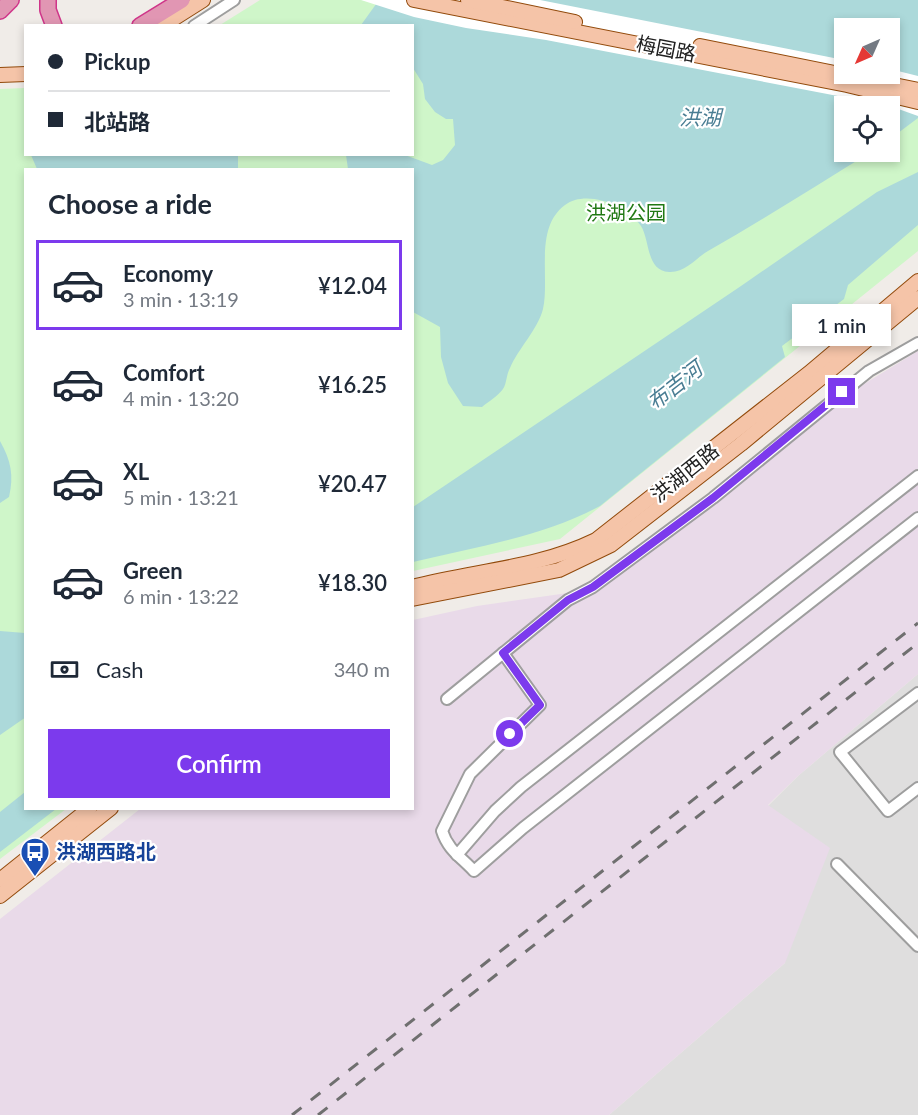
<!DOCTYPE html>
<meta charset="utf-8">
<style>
body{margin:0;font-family:Lato,"Noto Sans SC",sans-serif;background:#f6f6f7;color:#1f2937;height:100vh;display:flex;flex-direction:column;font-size:22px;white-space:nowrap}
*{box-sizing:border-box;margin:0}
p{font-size:20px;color:#747a83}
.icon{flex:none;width:33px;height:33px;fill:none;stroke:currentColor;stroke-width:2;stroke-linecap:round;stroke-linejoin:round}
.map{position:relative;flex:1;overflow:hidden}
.details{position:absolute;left:24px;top:168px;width:390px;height:642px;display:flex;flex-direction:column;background:#fff;border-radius:0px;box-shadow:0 3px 9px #0003}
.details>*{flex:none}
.guide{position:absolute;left:24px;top:24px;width:390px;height:132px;border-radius:0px;box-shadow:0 3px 9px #0003;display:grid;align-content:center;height:132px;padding:0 24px;background:#fff}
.needle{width:39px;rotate:225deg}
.fabs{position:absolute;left:834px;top:18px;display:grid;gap:12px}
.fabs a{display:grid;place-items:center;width:66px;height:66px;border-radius:0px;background:#fff;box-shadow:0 3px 9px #0003;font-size:30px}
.end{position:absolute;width:27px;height:27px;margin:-14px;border:8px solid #7c3aed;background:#fff;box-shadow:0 0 0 3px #fff}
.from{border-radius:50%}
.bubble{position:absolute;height:42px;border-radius:0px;background:#fff;box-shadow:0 3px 9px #0003;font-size:20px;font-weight:600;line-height:42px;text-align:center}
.guide b{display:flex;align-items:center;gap:21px;height:57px;font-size:22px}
.guide b+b{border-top:2px solid #e0e1e3}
.guide i{width:15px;height:15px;background:#1f2937}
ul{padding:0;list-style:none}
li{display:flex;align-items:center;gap:18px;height:90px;margin:0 12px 9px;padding:0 12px;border:3px solid transparent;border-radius:0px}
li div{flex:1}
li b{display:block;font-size:22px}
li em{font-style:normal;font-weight:600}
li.on{border-color:#7c3aed}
li>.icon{width:54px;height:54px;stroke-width:1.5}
h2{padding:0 24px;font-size:27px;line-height:72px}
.pay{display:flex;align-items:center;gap:15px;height:66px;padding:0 24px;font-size:22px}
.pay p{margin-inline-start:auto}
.cta{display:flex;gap:12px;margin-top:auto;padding:12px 24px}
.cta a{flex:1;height:69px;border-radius:0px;background:#7c3aed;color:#fff;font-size:24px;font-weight:600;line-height:69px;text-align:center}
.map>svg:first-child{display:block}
.residential{fill:#dfdede}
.industrial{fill:#e9dae9}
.park{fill:#cff6c9;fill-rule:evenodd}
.water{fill:#acd9da;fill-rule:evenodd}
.pier{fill:#fff}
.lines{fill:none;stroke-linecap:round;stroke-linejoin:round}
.minor-casing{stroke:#9e9e9e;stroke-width:14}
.major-casing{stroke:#924a0b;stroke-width:16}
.highway-casing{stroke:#cf3589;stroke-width:18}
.minor{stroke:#fff;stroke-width:10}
.major{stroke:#f5c4a8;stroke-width:14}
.highway{stroke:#e196b3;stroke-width:15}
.rail{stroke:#6f6f6f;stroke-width:3;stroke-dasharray:12 12;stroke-linecap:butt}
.route{stroke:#7c3aed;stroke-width:8}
.labels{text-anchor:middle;stroke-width:4.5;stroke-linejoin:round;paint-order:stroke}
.street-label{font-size:20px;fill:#212121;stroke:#fff}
.park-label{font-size:20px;fill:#217914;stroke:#fff}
.transit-label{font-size:20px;font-weight:bold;fill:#164399;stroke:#fff;text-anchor:start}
.water-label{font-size:21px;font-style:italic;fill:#497d93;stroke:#fff}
</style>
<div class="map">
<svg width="918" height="1115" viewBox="0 0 918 1115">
<rect width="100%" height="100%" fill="#f0ece8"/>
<path class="residential" d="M918 674V1115H609L785 963 768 806 798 776Z"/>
<path class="industrial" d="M918 351V674L798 776 768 805 830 848 785 963 609 1115H0V919L140 809 412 808 413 620 477 606 596 589 851 392Z"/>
<path class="park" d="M260 0H918V251L560 539 413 571 412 170H26V808L66 809 0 859V89L25 88 26 154H412V26L220 25ZM844 28H890V74H844ZM844 106H890V152H844Z"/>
<g class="water">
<path d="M379 0H918V118L890 139V106H844V152H871C817 185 763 220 708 251 696 258 685 273 669 272 646 271 650 240 641 226 627 205 586 189 565 205 534 228 550 277 543 309 538 329 518 349 510 368 506 375 507 383 503 389 498 396 488 402 482 407L463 406 448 383 441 357 440 327 413 312 412 170 348 169 346 155H405L432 165 443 160 455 145 453 119H446L435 112 425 99 423 84 413 68 412 26 361 25ZM844 28H890V74H844Z"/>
<path d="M31 155H238V169H37Z"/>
<path d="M918 172V225L848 285 844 299 782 346 785 357 600 506C542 537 476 547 413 562V507L741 286 877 192Z"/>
<path d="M0 441C11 461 14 475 9 497L0 503Z"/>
<path d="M0 631 25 633 26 717 0 735Z"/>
<path d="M25 792 26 808 56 809 0 852V812Z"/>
</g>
<path class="pier" d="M361 0H540L844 60V74H890V69L918 76V116L890 106 546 40 466 28 414 17Z"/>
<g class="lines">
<g class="minor-casing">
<g id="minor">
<path d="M194 26 234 0"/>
<path d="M503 653 540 705 470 774 442 831C448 850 461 857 474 871L523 828 918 518"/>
<path d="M918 693 840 752 888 811 918 788"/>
<path d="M447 699 568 600 593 587 713 498 869 371 918 343"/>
<path d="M457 855 495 811 521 787 918 476"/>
<path d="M837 864 918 946"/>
</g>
</g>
<g class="major-casing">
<g id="major">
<path d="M414 0 847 85 918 102"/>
<path d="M468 0 575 22"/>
<path d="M162 26 203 0"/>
<path d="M700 46 918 90"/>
<path d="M0 75 26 74"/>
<path d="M412 587C476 570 536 569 596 540L809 373 918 281"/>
<path d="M412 599 559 570 611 545 741 444 918 298"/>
<path d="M0 880 90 808"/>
<path d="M0 896 111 808"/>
</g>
</g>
<g class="highway-casing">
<g id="highway">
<path d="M48 0V10L54 26"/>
<path d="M0 11 11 0"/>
<path d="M140 26 182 0"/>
</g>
</g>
<use href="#minor" class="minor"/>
<use href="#major" class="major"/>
<use href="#highway" class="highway"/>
<g class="rail">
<path d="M292 1115 918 623"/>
<path d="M318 1115 918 643"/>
</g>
</g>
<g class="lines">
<path class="route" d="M510 734 540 705 503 653 568 600 593 587 713 498 842 392"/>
</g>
<defs>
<g id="bus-pin" transform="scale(1.5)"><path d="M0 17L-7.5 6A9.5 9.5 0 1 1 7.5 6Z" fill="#1a4fb4" stroke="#fff"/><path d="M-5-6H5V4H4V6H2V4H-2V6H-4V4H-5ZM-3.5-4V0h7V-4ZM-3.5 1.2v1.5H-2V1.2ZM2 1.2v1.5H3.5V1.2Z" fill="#fff"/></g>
</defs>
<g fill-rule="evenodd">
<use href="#bus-pin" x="35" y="852"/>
</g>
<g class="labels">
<g class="street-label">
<text transform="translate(666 49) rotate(11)" y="7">梅园路</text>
<text transform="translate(685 473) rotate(-39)" y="7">洪湖西路</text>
</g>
<g class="park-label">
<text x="626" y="220">洪湖公园</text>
</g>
<g class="transit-label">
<text x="56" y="859">洪湖西路北</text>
</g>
<g class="water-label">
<text x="700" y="125">洪湖</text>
<text transform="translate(675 386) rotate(-38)" y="7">布吉河</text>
</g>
</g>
</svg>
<div class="fabs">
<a><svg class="needle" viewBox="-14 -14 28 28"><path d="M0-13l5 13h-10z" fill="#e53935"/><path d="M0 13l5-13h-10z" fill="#747a83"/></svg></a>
<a><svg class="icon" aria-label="locate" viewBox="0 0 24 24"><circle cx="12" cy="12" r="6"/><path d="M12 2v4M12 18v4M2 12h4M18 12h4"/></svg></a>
</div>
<i class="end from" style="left:510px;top:734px"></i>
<i class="end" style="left:842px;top:392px"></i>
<div class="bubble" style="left:792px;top:304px;width:99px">1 min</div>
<div class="guide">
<b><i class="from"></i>Pickup</b>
<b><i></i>北站路</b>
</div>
<section class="details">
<h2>Choose a ride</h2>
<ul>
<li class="on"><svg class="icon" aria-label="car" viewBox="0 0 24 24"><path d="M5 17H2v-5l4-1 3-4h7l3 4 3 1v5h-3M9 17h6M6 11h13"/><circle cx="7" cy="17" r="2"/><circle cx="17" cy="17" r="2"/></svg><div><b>Economy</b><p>3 min · 13:19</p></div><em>¥12.04</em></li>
<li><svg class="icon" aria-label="car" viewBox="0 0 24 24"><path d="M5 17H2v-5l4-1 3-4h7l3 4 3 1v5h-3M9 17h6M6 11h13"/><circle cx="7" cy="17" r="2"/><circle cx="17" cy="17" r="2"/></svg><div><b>Comfort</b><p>4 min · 13:20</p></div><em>¥16.25</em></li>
<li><svg class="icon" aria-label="car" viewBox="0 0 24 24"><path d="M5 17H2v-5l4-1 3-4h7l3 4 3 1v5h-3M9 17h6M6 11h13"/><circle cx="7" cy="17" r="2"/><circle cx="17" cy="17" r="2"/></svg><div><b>XL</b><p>5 min · 13:21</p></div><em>¥20.47</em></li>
<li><svg class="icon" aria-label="car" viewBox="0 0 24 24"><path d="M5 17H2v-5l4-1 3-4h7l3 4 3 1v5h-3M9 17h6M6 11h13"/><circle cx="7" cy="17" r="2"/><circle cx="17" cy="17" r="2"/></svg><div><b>Green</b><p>6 min · 13:22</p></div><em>¥18.30</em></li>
</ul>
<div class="pay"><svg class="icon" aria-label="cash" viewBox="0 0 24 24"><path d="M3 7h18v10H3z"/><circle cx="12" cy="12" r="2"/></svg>Cash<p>340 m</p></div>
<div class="cta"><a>Confirm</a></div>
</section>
</div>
